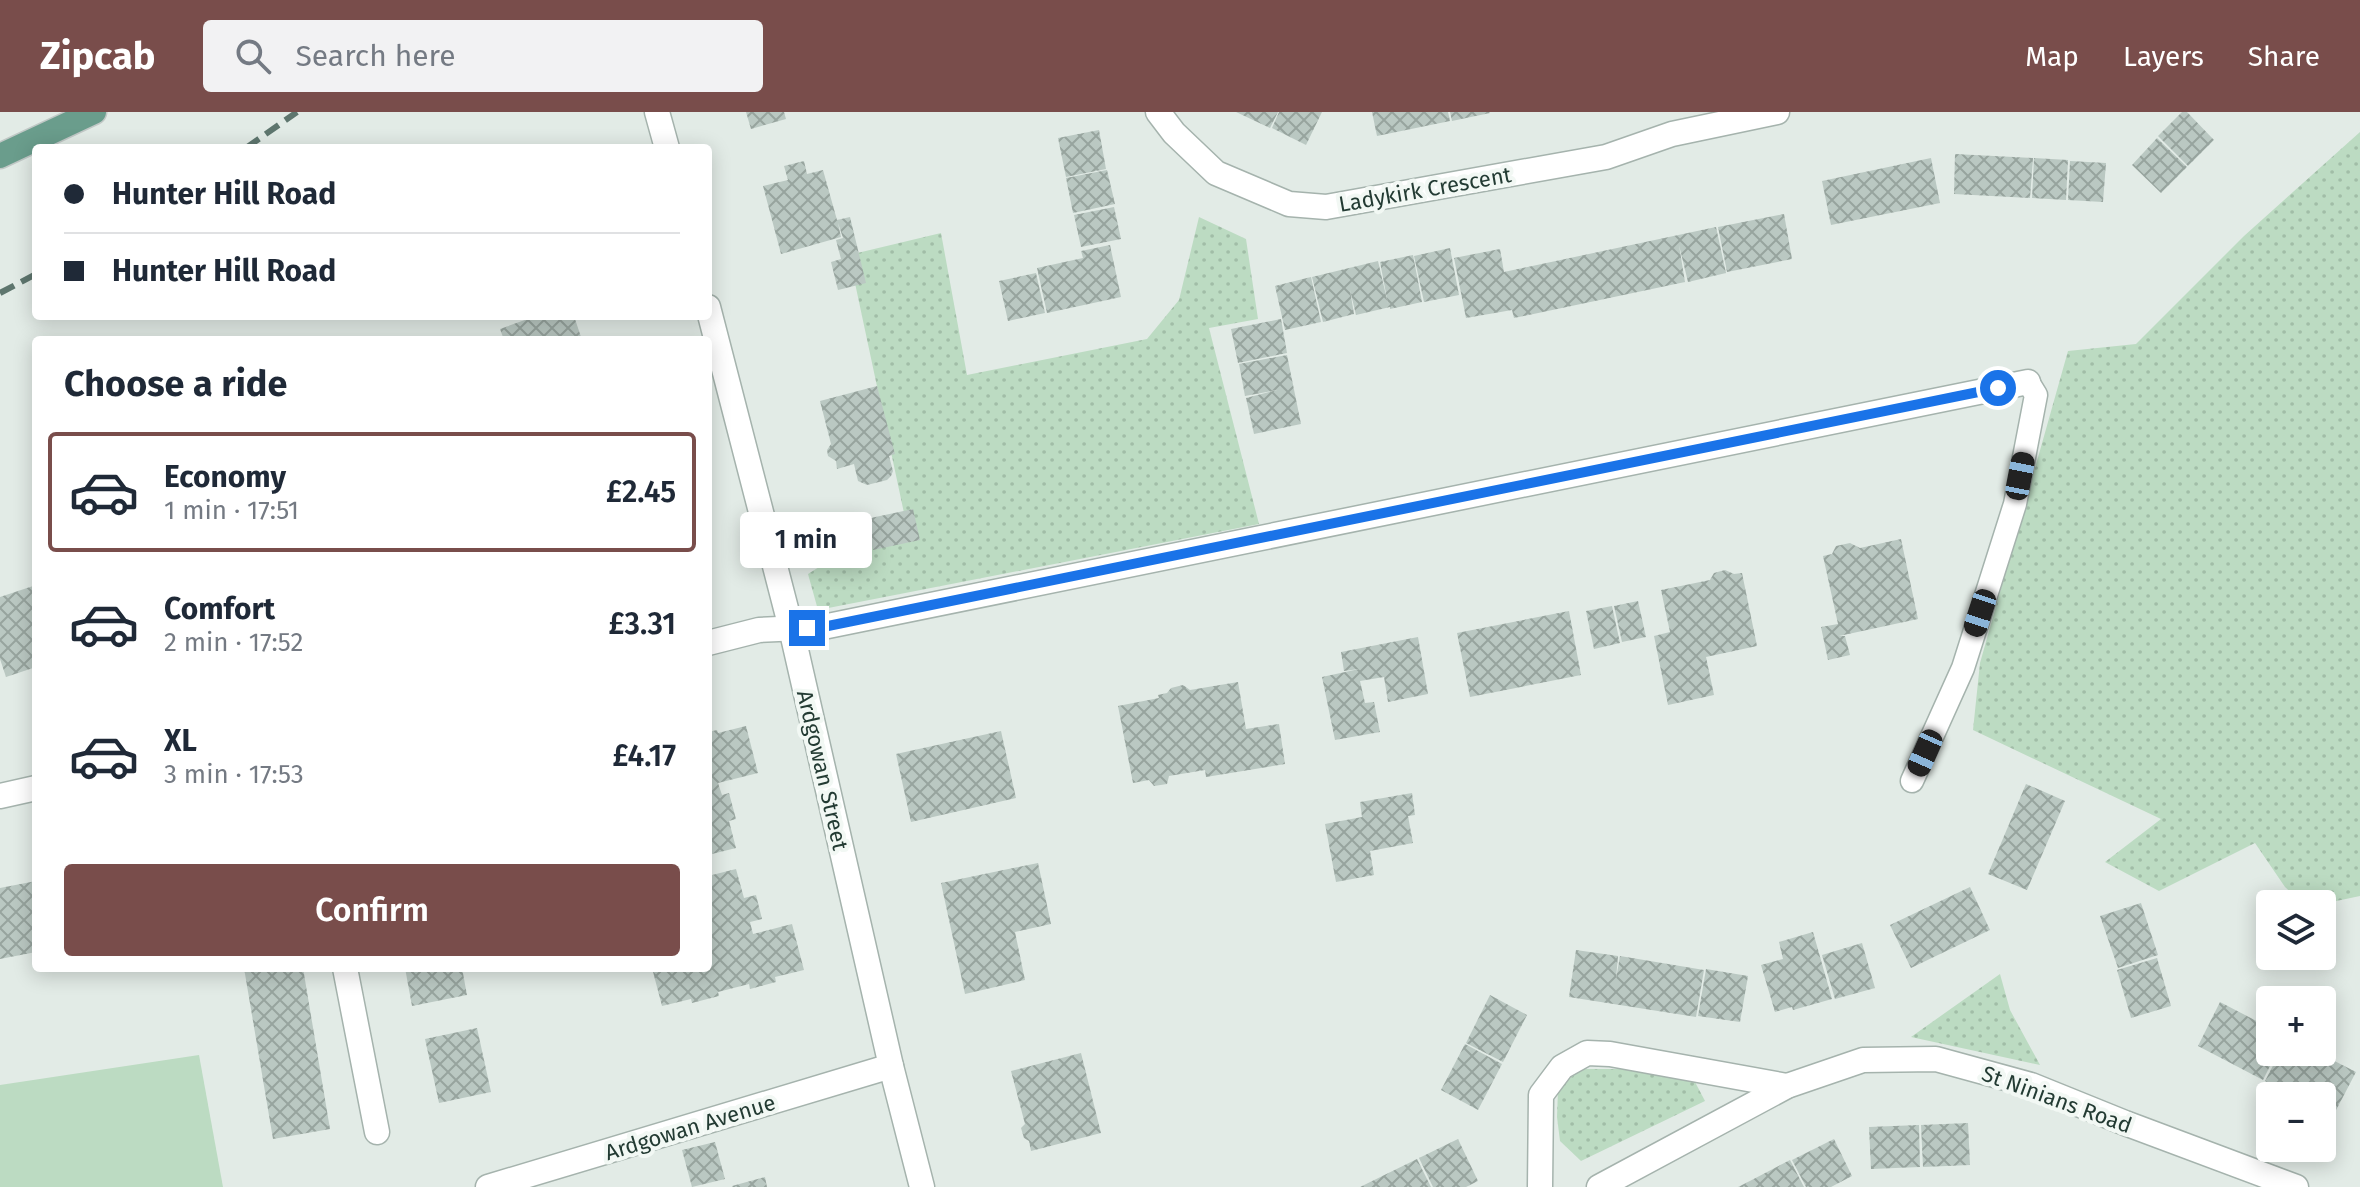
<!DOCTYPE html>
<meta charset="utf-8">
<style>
body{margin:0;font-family:"Fira Sans",sans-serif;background:#f2f2f3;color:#1f2937;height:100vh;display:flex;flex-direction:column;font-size:30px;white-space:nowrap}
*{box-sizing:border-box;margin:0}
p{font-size:26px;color:#747a83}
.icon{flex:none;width:44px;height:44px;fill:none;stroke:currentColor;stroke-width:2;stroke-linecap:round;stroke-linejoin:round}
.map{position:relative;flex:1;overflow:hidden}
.side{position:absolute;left:32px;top:224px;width:680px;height:636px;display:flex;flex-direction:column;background:#fff;border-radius:8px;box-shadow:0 4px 20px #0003}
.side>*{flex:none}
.banner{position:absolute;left:32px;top:32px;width:680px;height:176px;border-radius:8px;box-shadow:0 4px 20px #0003;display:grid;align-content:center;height:176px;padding:0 32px;background:#fff}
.buttons{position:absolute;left:2256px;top:778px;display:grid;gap:16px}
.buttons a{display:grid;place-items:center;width:80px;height:80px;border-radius:8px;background:#fff;box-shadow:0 4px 20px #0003;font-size:40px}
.end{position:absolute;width:36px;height:36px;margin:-18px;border:10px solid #1a73e8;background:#fff;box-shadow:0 0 0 4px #fff}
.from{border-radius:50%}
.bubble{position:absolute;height:56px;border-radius:8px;background:#fff;box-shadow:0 4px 20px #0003;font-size:26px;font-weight:600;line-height:56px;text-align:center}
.car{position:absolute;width:24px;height:48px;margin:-24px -12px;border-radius:10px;box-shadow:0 0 6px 2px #0007;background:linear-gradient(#222 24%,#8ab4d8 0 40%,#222 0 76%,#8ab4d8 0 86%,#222 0)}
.banner b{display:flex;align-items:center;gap:28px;height:76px;font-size:30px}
.banner b+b{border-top:2px solid #e0e1e3}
.banner i{width:20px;height:20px;background:#1f2937}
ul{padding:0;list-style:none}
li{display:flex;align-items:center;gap:24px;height:120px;margin:0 16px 12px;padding:0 16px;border:4px solid transparent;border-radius:8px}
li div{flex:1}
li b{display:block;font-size:30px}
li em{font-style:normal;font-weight:600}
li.on{border-color:#794d4b}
li>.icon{width:72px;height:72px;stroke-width:1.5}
h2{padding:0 32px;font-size:36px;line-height:96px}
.cta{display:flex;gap:16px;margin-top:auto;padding:16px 32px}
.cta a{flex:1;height:92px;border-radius:8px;background:#794d4b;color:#fff;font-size:32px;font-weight:600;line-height:92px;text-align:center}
header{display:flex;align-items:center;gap:48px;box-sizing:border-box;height:112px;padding:0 40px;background:#794d4b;color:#fff}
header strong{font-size:38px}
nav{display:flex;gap:44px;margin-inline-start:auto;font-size:28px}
.search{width:560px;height:72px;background:#f2f2f3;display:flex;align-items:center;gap:20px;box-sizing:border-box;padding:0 28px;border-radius:8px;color:#747a83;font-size:30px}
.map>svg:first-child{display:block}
.grass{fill:url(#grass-dots)}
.green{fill:#bcdbc2}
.building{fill:url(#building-cross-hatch)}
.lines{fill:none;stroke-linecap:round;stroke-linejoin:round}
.service-casing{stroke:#a5b3ad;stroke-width:25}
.minor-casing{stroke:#a5b3ad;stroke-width:27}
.primary-casing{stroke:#c1c8c6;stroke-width:27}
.service{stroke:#fff;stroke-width:22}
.minor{stroke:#fff;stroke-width:24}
.primary{stroke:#6a9d8c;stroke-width:24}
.rail{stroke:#5e766e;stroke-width:6;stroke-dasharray:16 8;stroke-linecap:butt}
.route{stroke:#1a73e8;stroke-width:10}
.labels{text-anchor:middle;stroke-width:8;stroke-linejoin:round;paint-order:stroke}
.street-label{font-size:22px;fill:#233b33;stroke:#f2f8f4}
</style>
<header>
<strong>Zipcab</strong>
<div class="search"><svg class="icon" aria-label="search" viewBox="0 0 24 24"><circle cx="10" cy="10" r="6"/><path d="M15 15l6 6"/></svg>Search here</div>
<nav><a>Map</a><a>Layers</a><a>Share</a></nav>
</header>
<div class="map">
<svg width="2360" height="1075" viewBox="0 0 2360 1075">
<defs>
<pattern id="grass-dots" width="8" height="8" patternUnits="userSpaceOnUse" patternTransform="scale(2)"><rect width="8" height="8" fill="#bcdbc2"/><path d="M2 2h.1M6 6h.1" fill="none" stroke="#a1bda7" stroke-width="1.8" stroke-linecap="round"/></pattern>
<pattern id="building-cross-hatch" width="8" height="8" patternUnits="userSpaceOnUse" patternTransform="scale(2)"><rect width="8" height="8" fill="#bac8c2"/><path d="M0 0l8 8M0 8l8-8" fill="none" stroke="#97a49e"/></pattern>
</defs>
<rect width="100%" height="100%" fill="#e2ebe6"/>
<g class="grass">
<path d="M2360 20V784L2322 792H2304L2285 775 2255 731 2159 779 2105 750 2161 707 1973 618 1980 551 2068 239 2136 232 2244 124Z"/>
<path d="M1199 105 1246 127 1258 207 1209 216 1259 412 818 498 808 462 904 401 849 143 941 121 967 263 1147 227 1179 188Z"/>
<path d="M2000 862 2010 898 2040 953 1911 925Z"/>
<path d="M1580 957H1624L1695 970 1705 989 1581 1049 1560 1029 1557 1005 1558 978Z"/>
</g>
<path class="green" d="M199 943 223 1075H0V973Z"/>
<g class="building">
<path d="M746 0H784L786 7 751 17Z"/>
<path d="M1236 0H1278L1270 16Z"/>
<path d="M1279 0H1322L1306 33 1272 16Z"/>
<path d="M1372 0H1448L1450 9 1377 24Z"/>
<path d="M1450 0H1489L1490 1 1452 9Z"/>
<path d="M2182 0H2187L2214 28 2188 54 2158 24Z"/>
<path d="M1099 18 1106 57 1066 65 1058 26Z"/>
<path d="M2157 26 2187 55 2161 81 2132 53Z"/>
<path d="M1955 42 2033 46 2030 86 1954 82Z"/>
<path d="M1931 46 1940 91 1831 113 1822 69Z"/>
<path d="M2034 46 2068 48 2066 88 2032 86Z"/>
<path d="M804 49 807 62 823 58 837 108 850 105 866 171 838 178 831 150 841 147 836 128 843 126 838 111 841 125 781 142 763 74 788 68 784 54Z"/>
<path d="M2070 49 2106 51 2103 90 2068 88Z"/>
<path d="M1107 58 1115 92 1073 101 1066 66Z"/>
<path d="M1114 95 1121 127 1081 135 1074 103Z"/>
<path d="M1784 102 1792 147 1727 160 1718 115Z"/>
<path d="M1716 115 1726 161 1688 170 1679 133 1685 170 1514 206 1512 198 1466 206 1454 146 1500 137 1504 160Z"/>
<path d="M1110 133 1121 185 1047 201 1037 156 1083 146 1081 139Z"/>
<path d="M1450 136 1459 183 1424 190 1414 144Z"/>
<path d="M1413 143 1422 190 1390 197V195L1356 203 1350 178 1354 202 1323 210 1312 165 1378 149 1388 192 1380 150Z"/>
<path d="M1036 161 1045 201 1008 209 999 169Z"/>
<path d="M1311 165 1321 210 1285 218 1275 174Z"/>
<path d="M536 204H574L582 228H504L500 217Z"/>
<path d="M1281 207 1287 241 1238 251 1231 217Z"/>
<path d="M1287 243 1301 312 1254 322 1246 286 1277 278 1245 284 1239 252Z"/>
<path d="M877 274 895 342 889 344 893 359 891 364 887 368 867 373 858 369 854 352 837 357 836 349 828 344 827 338 831 332 820 289Z"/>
<path d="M913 397 920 428 873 438 866 407Z"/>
<path d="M1901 427 1918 507 1839 524H1845L1850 543 1828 548 1821 515 1838 512 1823 444 1832 442 1836 434 1850 431 1860 436Z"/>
<path d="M1725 458 1734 462 1742 461 1757 534 1706 545 1714 583 1668 593 1654 524 1670 520 1661 478 1710 468 1714 461Z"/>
<path d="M36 473V555L6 565 0 547V485Z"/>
<path d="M1638 489 1646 525 1622 530 1614 494Z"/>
<path d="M1612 494 1620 531 1594 537 1586 499Z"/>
<path d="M1569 499 1581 563 1470 585 1457 521Z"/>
<path d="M1418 525 1428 582 1388 590 1384 565 1360 569 1365 591 1374 590 1380 620 1335 628 1322 565 1359 557 1344 559 1341 540Z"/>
<path d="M1238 570 1246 617 1279 612 1285 652 1206 665 1205 658 1169 664 1167 672 1154 674 1149 668 1133 671 1118 594 1159 586 1158 583 1167 581 1171 576 1183 573 1190 578Z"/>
<path d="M746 614 758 661 718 671 722 683 729 681 736 707 729 709 736 736 708 743V620L717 618 718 621Z"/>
<path d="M1001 619 1016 686 911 710 896 642Z"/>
<path d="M2026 672 2065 689 2027 778 1988 762Z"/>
<path d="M1412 681 1415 703 1408 704 1413 731 1370 739 1374 763 1336 770 1325 712 1362 705 1360 690Z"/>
<path d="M1038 751 1051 812 1015 820 1025 868 965 882 941 771Z"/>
<path d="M736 757 744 786 756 783 762 807 750 810 753 822 792 812 804 858 775 865 776 870 750 877 749 872 718 880 719 884 692 891 691 887 662 894 652 856H708V764Z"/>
<path d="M36 769V840L0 847V776Z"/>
<path d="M1970 775 1990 818 1911 856 1890 813Z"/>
<path d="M2141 791 2158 843 2118 856 2100 804Z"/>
<path d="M1813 820 1832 887 1793 898 1792 895 1775 900 1761 853 1783 847 1779 830Z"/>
<path d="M1862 831 1875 876 1835 887 1822 843Z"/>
<path d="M1576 838 1618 844 1616 867 1620 844 1704 858 1696 905 1569 885Z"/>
<path d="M2157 846 2171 894 2131 906 2117 858Z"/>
<path d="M244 856H303L330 1017 273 1027Z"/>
<path d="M405 856H462L467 883 412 894Z"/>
<path d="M1706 857 1748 864 1740 910 1698 904Z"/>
<path d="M1490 883 1527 903 1503 950 1466 931Z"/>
<path d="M2220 890 2270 916V940H2277L2263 968 2198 934Z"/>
<path d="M477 916 491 980 439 991 425 927Z"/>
<path d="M1465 932 1502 952 1478 998 1441 978Z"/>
<path d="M2280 940H2317L2356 960 2333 1004 2322 998V984H2294L2265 969Z"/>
<path d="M1081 941 1101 1021 1031 1039 1029 1029 1024 1026 1021 1016 1025 1012 1011 959Z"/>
<path d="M1968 1011 1970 1053 1923 1055 1921 1013Z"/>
<path d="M1919 1013 1920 1055 1871 1057 1869 1015Z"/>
<path d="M1458 1027 1478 1069 1466 1075H1433L1419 1046Z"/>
<path d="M1834 1027 1852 1064 1831 1075H1806L1792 1048Z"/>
<path d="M715 1030 725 1067 692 1075 682 1038Z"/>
<path d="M1417 1047 1431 1075H1360Z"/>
<path d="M1790 1048 1804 1075H1738L1746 1071Z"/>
<path d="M765 1065 767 1075H733L732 1074Z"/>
</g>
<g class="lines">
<g class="service-casing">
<path id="service" d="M1912 669 1963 556 2015 392 2036 283 2028 270"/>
</g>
<g class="minor-casing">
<g id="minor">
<path d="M657 0 667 36"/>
<path d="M1158 0 1174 21 1216 61 1289 92 1326 95 1606 45 1672 22 1777 0"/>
<path d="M708 195 791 516 891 954 922 1075"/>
<path d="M708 531 759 518 823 515 2028 270"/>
<path d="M0 684 36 676"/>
<path d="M345 856 377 1020"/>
<path d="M488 1075 891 954"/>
<path d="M1540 1075 1541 983 1562 955 1587 941 1610 942 1787 974"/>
<path d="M1599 1075 1787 974 1863 948 1936 947 2031 973 2125 1011 2296 1075"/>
</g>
</g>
<g class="primary-casing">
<path id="primary" d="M0 44 94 0"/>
</g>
<use href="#service" class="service"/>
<use href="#minor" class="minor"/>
<use href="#primary" class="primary"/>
<g class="rail">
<path d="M246 36 297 0"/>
<path d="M0 181 36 162"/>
</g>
</g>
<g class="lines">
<path class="route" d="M807 516 823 515 1998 276"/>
</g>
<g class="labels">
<g class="street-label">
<text transform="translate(1425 77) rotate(-10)" y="8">Ladykirk Crescent</text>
<text transform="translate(823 658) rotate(77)" y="8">Ardgowan Street</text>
<text transform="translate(2057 987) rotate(20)" y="8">St Ninians Road</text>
<text transform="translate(690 1015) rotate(-17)" y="8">Ardgowan Avenue</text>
</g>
</g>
</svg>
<div class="buttons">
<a><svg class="icon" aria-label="layers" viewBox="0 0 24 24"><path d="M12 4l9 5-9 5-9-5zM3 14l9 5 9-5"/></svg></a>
<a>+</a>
<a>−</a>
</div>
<i class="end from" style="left:1998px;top:276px"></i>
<i class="end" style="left:807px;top:516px"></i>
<div class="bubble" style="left:740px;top:400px;width:132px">1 min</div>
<i class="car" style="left:2020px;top:364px;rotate:11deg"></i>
<i class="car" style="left:1980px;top:501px;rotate:198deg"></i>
<i class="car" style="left:1925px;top:641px;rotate:204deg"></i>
<div class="banner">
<b><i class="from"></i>Hunter Hill Road</b>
<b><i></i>Hunter Hill Road</b>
</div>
<section class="side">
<h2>Choose a ride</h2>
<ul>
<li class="on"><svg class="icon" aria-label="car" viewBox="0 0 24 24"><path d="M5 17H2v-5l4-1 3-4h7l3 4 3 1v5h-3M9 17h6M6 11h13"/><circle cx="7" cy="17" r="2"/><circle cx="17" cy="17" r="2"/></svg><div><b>Economy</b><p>1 min · 17:51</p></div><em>£2.45</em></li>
<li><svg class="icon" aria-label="car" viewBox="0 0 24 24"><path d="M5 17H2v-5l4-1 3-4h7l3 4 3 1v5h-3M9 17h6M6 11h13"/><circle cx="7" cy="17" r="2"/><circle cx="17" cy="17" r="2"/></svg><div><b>Comfort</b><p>2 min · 17:52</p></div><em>£3.31</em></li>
<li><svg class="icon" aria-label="car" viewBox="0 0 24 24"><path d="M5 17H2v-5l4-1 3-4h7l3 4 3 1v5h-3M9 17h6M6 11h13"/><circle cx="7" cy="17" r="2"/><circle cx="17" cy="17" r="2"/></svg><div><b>XL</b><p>3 min · 17:53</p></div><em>£4.17</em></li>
</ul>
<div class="cta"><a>Confirm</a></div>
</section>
</div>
